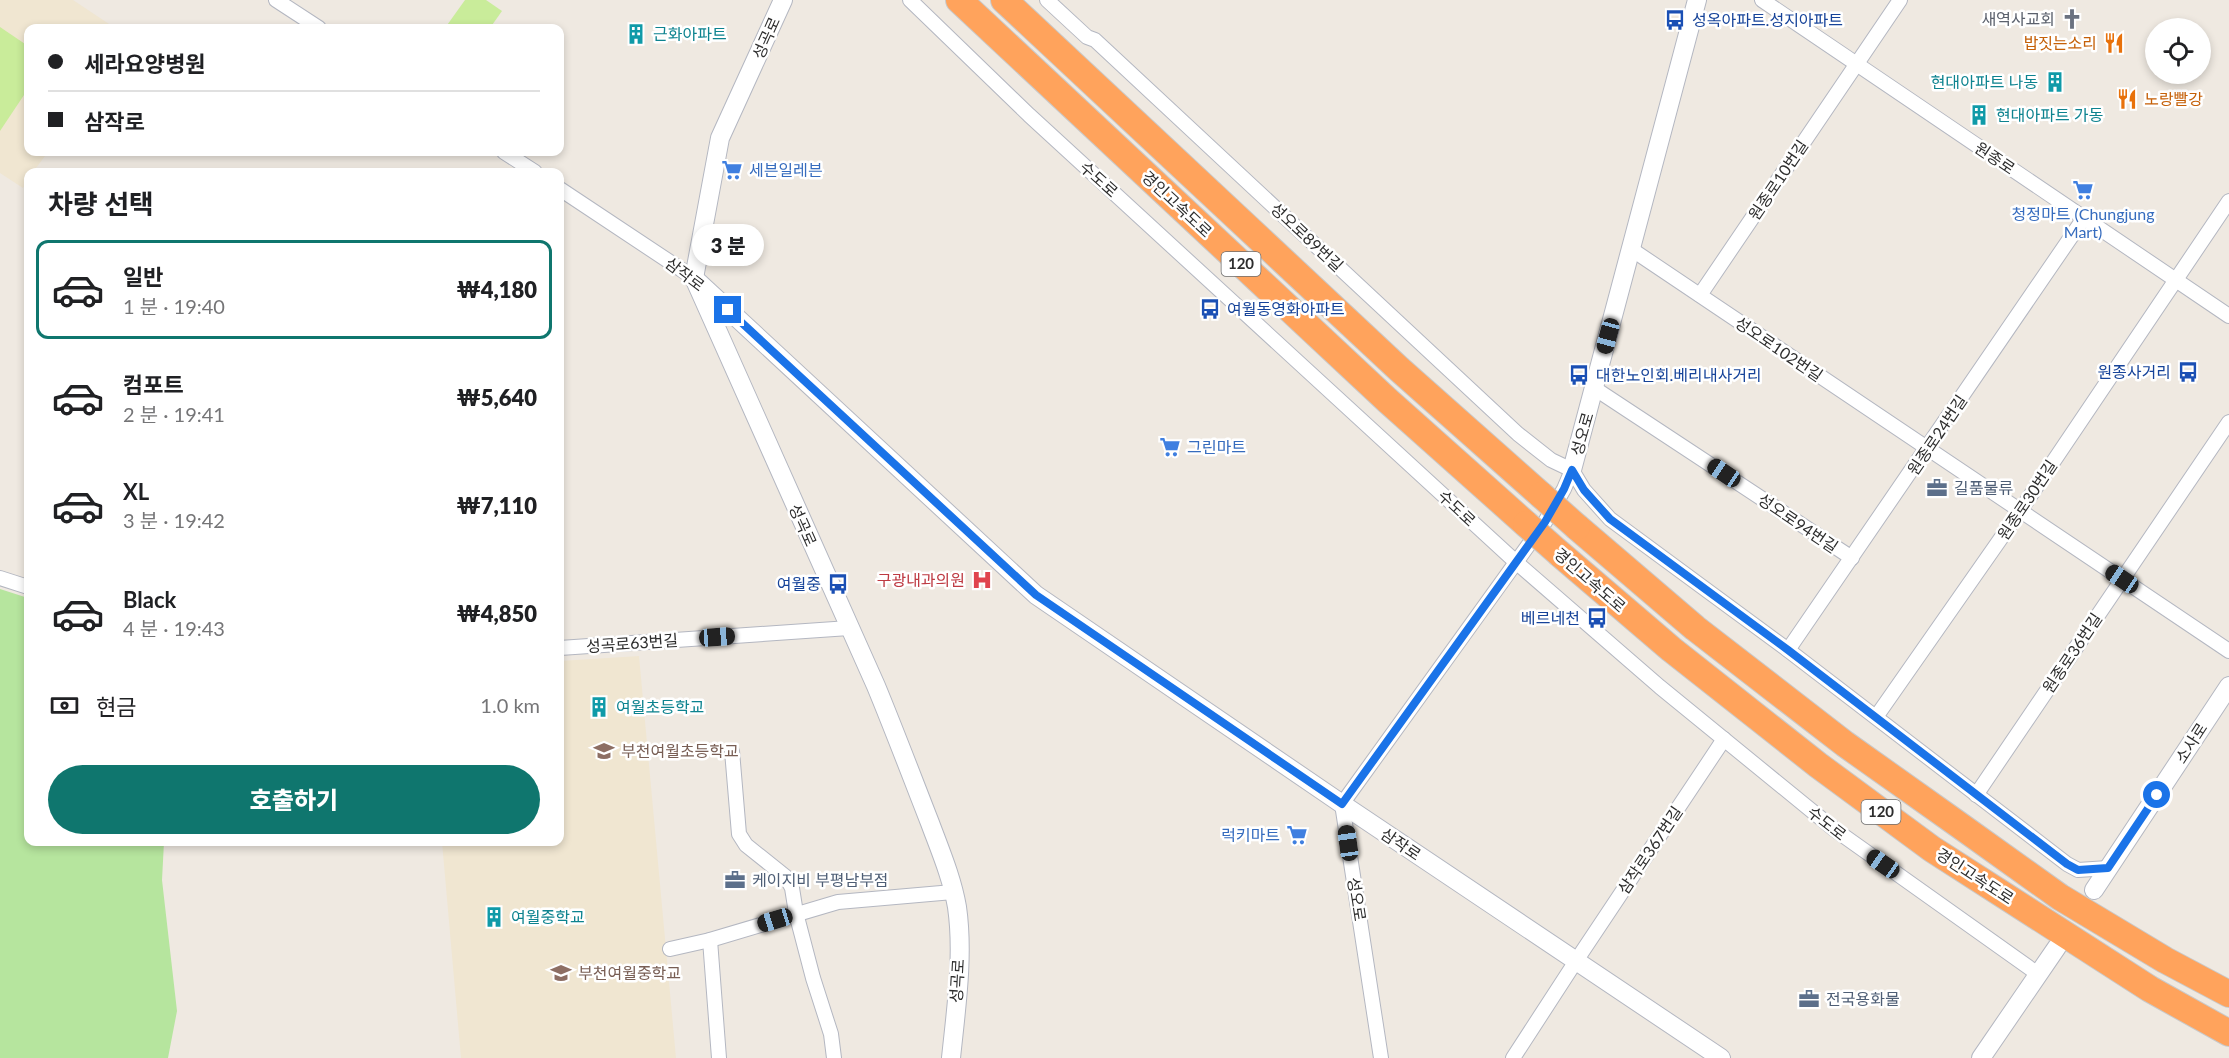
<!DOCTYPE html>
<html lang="ko">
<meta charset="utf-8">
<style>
body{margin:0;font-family:Lato,"Noto Sans KR",sans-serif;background:#f6f6f6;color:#202124;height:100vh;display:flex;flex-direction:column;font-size:22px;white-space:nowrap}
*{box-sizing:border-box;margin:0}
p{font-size:20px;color:#757577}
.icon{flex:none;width:33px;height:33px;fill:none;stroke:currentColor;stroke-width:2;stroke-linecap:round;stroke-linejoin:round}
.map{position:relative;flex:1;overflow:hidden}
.sheet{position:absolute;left:24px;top:168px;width:540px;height:678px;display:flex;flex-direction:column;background:#fff;border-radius:12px;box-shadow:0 3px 9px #0003}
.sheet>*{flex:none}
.guide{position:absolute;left:24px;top:24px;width:540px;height:132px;border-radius:12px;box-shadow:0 3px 9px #0003;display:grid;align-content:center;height:132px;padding:0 24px;background:#fff}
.fabs{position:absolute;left:2145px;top:18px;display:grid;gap:12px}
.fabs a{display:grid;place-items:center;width:66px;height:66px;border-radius:50%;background:#fff;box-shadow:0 3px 9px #0003;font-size:30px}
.end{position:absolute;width:27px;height:27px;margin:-14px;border:8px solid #1a73e8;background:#fff;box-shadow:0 0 0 3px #fff}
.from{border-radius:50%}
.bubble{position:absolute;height:42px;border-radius:21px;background:#fff;box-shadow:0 3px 9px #0003;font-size:20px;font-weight:800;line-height:42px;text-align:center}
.car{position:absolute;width:18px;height:36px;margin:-18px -9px;border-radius:8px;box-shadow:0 0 4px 2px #0007;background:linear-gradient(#222 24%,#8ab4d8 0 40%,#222 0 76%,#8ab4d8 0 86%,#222 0)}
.guide b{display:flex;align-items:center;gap:21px;height:57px;font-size:22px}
.guide b+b{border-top:2px solid #e0e0e0}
.guide i{width:15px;height:15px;background:#202124}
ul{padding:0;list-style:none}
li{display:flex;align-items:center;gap:18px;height:99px;margin:0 12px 9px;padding:0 12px;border:3px solid transparent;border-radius:12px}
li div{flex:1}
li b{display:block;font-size:22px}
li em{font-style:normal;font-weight:800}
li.active{border-color:#0f766e}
li>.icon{width:54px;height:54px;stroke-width:1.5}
h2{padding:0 24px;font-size:27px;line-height:72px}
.pay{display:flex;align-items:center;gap:15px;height:66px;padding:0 24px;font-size:22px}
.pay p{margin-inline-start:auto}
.primary-button{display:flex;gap:12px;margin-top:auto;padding:12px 24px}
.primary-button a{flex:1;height:69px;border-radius:36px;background:#0f766e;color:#fff;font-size:24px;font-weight:800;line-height:69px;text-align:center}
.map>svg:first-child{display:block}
.education{fill:#f0e6d1}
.green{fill:#b6e59e}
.pitch{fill:#c9ec9a}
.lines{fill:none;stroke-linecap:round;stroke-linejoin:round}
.minor-casing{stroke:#b4b7c1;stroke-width:16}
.tertiary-casing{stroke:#b4b7c1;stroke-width:20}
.motorway-casing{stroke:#c9c9c9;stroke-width:28}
.minor{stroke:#fff;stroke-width:14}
.tertiary{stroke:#fff;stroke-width:18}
.motorway{stroke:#ffa35c;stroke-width:26}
.motorway-bridge-casing{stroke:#c9c9c9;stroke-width:28;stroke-linecap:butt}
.motorway-bridge{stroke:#ffa35c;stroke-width:26}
.route{stroke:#1a73e8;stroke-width:8}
.labels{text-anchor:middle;stroke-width:5;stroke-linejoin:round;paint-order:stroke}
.shield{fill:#fff;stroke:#6d6d6d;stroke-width:1.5}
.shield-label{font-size:15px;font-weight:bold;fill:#2e2e2e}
.worship-label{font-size:16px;fill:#5b616d;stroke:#fff;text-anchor:end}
.transit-label{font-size:16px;fill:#164399;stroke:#fff;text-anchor:start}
.culture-label{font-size:16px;fill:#0d838f;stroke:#fff;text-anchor:start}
.street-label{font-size:16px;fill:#2e2e2e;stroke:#fff}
.food-label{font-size:16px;fill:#c56008;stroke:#fff;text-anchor:end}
.shop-label{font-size:16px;fill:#366cbe;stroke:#fff;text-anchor:start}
.service-label{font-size:16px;fill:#4e5e75;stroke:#fff;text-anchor:start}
.health-label{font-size:16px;fill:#be3a42;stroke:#fff;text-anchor:end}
.education-label{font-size:16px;fill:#785e54;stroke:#fff;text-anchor:start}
</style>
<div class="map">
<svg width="2229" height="1058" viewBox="0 0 2229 1058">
<rect width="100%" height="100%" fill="#efe9e1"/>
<g class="education">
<path d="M0 0H73L115 28H28V152H48L33 172H28V180L23 188 0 173Z"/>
<path d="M639 656 676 1058H461L442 842H560V661Z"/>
</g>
<path class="green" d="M0 589 28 598V842H164L162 880 177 1011 168 1058H0Z"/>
<g class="pitch">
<path d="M465 0H486L502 11 490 28H445Z"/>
<path d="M0 27 28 46V89L0 131Z"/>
</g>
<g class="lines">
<g class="minor-casing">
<g id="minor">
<path d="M276 0 319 28"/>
<path d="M910 0 1029 115 1517 563 1660 687 1834 829 2038 974"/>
<path d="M1047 0 1087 37 1095 40 1518 434 1551 460 1572 470"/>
<path d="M1762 0 2229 316"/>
<path d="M504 152 535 172"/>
<path d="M560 189 694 278"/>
<path d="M1631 249 2229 651"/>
<path d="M1700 295 1900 0"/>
<path d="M1594 388 1852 558"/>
<path d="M1572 470 1584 490 1610 519 1788 650 2067 864 2078 870 2108 868"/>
<path d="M0 578 28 587"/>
<path d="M560 648 849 628"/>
<path d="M1788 650 2084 218"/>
<path d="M1876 717 2020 511 2229 201"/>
<path d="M732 751 739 834 746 845 786 877 792 888 796 913 813 978 831 1034 834 1058"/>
<path d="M1976 795 2229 422"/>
<path d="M710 940 719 1058"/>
<path d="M670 949 710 940 838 902 953 892"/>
<path d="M1381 1058 1342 804 1545 522 1564 489 1572 470"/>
<path d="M1513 1058 1576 961 1724 739"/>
</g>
</g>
<g class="tertiary-casing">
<g id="tertiary">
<path d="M783 0 720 138 694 278 876 686C895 732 912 777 930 823 940 850 952 878 957 907 964 956 956 1009 951 1058"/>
<path d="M694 278 1036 595 1342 804 1721 1058"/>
<path d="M1572 470 1697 0"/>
<path d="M2094 890 2229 686"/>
<path d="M1981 1058 2057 947"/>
</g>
</g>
<g class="motorway-casing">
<g id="motorway">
<path d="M959 0 1387 400 1526 524"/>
<path d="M1004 0 1399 369 1541 495"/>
<path d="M1577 527 1695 628 1845 744 1962 827 2060 897 2165 960 2229 994"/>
<path d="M1560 554 1671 649 1818 765 1932 849 2150 989 2229 1033"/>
</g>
</g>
<use href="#minor" class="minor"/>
<use href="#tertiary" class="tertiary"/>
<use href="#motorway" class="motorway"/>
<g class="motorway-bridge-casing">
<g id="motorway-bridge">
<path d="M1541 495 1577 527"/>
<path d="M1526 524 1560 554"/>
</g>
</g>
<use href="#motorway-bridge" class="motorway-bridge"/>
</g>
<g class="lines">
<path class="route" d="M728 310 1036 595 1342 804 1545 522 1564 489 1572 470 1584 490 1610 519 1788 650 2067 864 2078 870 2108 868 2157 795"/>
</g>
<defs>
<g id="church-bare" transform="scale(1.62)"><path d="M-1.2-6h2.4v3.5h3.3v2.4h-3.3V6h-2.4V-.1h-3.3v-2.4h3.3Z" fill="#6b7280" stroke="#fff" stroke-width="2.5" paint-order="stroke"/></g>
<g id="bus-bare" transform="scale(1.62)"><path d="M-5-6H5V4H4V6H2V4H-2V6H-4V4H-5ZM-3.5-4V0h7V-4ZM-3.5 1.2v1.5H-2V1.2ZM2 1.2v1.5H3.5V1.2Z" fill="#1a4fb4" stroke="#fff" stroke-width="2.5" paint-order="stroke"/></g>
<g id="building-bare" transform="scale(1.62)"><path d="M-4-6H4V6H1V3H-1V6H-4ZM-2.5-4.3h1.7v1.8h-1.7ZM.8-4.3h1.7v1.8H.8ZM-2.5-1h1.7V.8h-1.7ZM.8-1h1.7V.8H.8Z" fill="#0f9aa8" stroke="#fff" stroke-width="2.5" paint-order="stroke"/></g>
<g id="restaurant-bare" transform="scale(1.62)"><path d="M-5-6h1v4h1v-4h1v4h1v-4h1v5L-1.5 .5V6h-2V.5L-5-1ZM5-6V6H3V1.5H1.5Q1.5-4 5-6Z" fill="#e8710a" stroke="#fff" stroke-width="2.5" paint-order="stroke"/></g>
<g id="supermarket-bare" transform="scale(1.62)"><path d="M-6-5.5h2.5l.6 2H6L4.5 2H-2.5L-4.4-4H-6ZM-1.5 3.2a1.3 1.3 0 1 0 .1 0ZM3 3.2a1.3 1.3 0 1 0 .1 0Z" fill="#3f7fe0" stroke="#fff" stroke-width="2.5" paint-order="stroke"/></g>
<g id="office-bare" transform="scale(1.62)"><path d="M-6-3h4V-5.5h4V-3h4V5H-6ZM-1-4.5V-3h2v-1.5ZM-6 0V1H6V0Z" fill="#5c6f8a" stroke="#fff" stroke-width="2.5" paint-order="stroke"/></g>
<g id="hospital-bare" transform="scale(1.62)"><path d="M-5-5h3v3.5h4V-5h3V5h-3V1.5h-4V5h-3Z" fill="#e0444e" stroke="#fff" stroke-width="2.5" paint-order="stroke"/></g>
<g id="school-bare" transform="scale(1.62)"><path d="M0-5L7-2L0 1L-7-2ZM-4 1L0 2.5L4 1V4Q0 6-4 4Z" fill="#8d6e63" stroke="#fff" stroke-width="2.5" paint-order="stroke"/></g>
</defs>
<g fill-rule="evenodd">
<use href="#church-bare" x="2072" y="19"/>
<use href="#bus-bare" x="1675" y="20"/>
<use href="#building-bare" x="636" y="34"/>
<use href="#restaurant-bare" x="2114" y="43"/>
<use href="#building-bare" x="2055" y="82"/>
<use href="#restaurant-bare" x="2127" y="99"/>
<use href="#building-bare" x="1979" y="115"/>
<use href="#supermarket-bare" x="732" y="170"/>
<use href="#supermarket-bare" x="2083" y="190"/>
<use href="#bus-bare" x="1210" y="309"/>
<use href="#bus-bare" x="2188" y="372"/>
<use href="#bus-bare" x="1579" y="375"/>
<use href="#supermarket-bare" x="1170" y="447"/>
<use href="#office-bare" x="1937" y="488"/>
<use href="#hospital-bare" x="982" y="580"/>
<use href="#bus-bare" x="838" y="584"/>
<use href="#bus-bare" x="1597" y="618"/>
<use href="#building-bare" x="599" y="707"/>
<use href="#school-bare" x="604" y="751"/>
<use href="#supermarket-bare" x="1297" y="835"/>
<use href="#office-bare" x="735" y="880"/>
<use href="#building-bare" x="494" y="917"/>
<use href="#school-bare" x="561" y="973"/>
<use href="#office-bare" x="1809" y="999"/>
</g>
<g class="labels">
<g class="shield">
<rect x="1221.5" y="252" width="39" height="24" rx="4.5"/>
<rect x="1861.5" y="800" width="39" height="24" rx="4.5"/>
</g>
<g class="shield-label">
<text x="1241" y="269">120</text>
<text x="1881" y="817">120</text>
</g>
<g class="worship-label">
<text x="2055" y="25">새역사교회</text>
</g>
<g class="transit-label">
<text x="1692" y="26">성옥아파트.성지아파트</text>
<text x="1227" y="315">여월동영화아파트</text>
<text x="2171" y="378" text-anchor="end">원종사거리</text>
<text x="1596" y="381">대한노인회.베리내사거리</text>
<text x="821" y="590" text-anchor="end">여월중</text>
<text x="1580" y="624" text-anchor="end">베르네천</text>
</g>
<g class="culture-label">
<text x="653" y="40">근화아파트</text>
<text x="2038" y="88" text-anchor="end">현대아파트 나동</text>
<text x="1996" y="121">현대아파트 가동</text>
<text x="616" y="713">여월초등학교</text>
<text x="511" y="923">여월중학교</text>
</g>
<g class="street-label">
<text transform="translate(766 38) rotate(-66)" y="6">성곡로</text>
<text transform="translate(1995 158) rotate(34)" y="6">원종로</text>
<text transform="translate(1099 179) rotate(42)" y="6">수도로</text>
<text transform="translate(1778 180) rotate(-56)" y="6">원종로10번길</text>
<text transform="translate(1177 204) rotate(43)" y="6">경인고속도로</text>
<text transform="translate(1307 237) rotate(43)" y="6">성오로89번길</text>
<text transform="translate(685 274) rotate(37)" y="6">삼작로</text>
<text transform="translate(1779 349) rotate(34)" y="6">성오로102번길</text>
<text transform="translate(1582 434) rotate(-74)" y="6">성오로</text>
<text transform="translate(1937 435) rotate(-56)" y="6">원종로24번길</text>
<text transform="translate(2027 500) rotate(-56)" y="6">원종로30번길</text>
<text transform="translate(1457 508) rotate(43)" y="6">수도로</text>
<text transform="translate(1798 523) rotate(34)" y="6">성오로94번길</text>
<text transform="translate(803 525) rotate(66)" y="6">성곡로</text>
<text transform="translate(1590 580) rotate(41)" y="6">경인고속도로</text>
<text transform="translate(632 643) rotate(-4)" y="6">성곡로63번길</text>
<text transform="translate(2072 653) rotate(-56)" y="6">원종로36번길</text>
<text transform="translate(2191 743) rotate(-57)" y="6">소사로</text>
<text transform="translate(1827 823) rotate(38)" y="6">수도로</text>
<text transform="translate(1401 844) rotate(34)" y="6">삼작로</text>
<text transform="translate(1650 850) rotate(-56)" y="6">삼작로367번길</text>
<text transform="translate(1975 876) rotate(33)" y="6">경인고속도로</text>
<text transform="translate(1357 899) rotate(81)" y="6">성오로</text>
<text transform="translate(957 981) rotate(-87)" y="6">성곡로</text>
</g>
<g class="food-label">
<text x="2097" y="49">밥짓는소리</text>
<text x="2144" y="105" text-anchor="start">노랑빨강</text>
</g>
<g class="shop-label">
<text x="749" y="176">세븐일레븐</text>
<text x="2083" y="220" text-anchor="middle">청정마트 (Chungjung<tspan x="2083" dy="18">Mart)</tspan></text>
<text x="1187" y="453">그린마트</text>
<text x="1280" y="841" text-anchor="end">럭키마트</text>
</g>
<g class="service-label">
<text x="1954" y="494">길품물류</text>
<text x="752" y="886">케이지비 부평남부점</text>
<text x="1826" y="1005">전국용화물</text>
</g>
<g class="health-label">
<text x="965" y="586">구광내과의원</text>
</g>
<g class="education-label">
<text x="621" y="757">부천여월초등학교</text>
<text x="578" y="979">부천여월중학교</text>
</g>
</g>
</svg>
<div class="fabs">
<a><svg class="icon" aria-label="locate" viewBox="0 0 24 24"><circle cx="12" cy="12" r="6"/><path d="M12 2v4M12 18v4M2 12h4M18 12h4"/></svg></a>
</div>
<i class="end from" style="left:2157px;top:795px"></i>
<i class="end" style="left:728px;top:310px"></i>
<div class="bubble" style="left:692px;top:224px;width:72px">3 분</div>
<i class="car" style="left:1608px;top:336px;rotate:195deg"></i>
<i class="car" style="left:1724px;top:473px;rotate:304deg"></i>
<i class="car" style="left:2122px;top:579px;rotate:304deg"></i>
<i class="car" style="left:717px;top:637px;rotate:86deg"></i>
<i class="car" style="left:1348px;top:843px;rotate:352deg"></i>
<i class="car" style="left:1883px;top:864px;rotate:305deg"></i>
<i class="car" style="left:775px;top:920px;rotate:253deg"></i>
<div class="guide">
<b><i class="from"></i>세라요양병원</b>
<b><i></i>삼작로</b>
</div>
<section class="sheet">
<h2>차량 선택</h2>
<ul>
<li class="active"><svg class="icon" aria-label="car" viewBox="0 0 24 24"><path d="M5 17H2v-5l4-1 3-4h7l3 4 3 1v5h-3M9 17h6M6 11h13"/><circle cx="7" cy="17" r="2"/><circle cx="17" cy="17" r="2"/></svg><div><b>일반</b><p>1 분 · 19:40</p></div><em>₩4,180</em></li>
<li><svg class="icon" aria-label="car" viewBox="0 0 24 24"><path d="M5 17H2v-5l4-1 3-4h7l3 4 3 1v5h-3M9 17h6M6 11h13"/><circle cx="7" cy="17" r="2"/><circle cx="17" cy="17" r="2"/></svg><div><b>컴포트</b><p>2 분 · 19:41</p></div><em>₩5,640</em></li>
<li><svg class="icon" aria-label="car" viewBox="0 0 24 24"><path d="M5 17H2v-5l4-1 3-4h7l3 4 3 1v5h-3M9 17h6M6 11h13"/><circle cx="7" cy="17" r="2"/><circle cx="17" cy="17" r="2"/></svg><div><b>XL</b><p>3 분 · 19:42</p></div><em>₩7,110</em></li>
<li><svg class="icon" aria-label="car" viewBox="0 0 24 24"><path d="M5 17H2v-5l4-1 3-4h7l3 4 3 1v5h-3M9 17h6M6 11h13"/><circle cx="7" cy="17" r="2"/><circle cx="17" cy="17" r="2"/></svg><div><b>Black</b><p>4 분 · 19:43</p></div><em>₩4,850</em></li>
</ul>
<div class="pay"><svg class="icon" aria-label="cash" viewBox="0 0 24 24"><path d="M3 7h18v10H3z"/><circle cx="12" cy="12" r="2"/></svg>현금<p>1.0 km</p></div>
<div class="primary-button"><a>호출하기</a></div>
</section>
</div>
